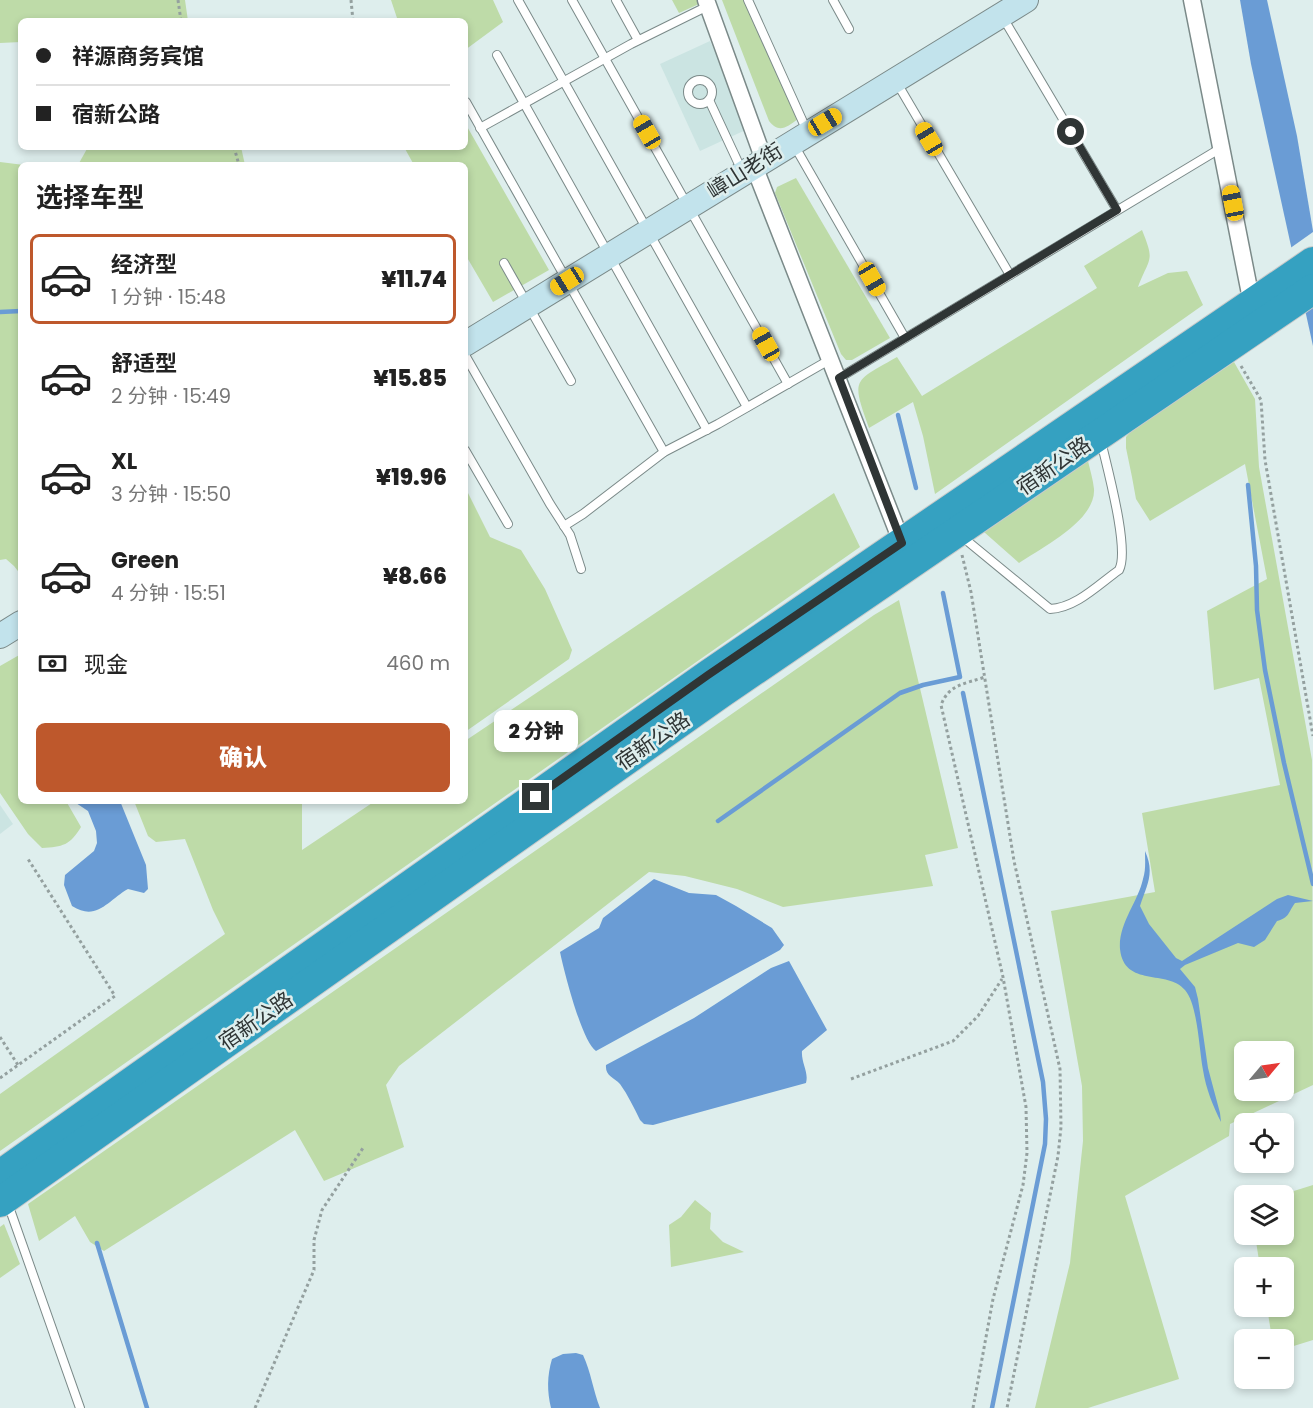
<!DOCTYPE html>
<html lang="zh">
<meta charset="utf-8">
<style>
body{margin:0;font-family:Poppins,"Noto Sans SC",sans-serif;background:#f2f2f2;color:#222;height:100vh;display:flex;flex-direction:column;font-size:22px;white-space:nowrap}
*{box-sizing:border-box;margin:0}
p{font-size:20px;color:#767676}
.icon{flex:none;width:33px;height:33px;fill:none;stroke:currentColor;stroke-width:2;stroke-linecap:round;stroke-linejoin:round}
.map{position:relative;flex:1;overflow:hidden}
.panel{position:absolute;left:18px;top:162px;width:450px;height:642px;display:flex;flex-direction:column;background:#fff;border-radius:9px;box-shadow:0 3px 9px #0003}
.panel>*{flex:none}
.top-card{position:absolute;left:18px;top:18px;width:450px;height:132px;border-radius:9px;box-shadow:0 3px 9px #0003;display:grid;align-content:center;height:132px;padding:0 18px;background:#fff}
.needle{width:39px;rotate:61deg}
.controls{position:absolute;left:1234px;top:1041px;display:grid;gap:12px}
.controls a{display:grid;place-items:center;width:60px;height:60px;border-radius:9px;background:#fff;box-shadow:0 3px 9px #0003;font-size:30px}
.end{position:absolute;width:27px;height:27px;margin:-14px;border:8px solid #2f3535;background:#fff;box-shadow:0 0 0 3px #fff}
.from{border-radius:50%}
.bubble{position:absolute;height:42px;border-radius:9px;background:#fff;box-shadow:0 3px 9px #0003;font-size:20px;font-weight:800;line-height:42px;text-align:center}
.car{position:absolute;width:18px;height:36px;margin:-18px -9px;border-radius:8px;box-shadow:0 0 4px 2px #0007;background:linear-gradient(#f5c518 24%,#345 0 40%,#f5c518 0 76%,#345 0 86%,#f5c518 0)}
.top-card b{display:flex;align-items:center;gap:21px;height:57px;font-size:22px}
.top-card b+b{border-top:2px solid #e0e0e0}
.top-card i{width:15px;height:15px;background:#222}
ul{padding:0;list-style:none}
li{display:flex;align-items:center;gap:18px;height:90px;margin:0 12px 9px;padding:0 6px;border:3px solid transparent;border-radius:9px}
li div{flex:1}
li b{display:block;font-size:22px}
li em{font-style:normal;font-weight:800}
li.current{border-color:#be582c}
li>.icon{width:54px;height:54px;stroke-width:1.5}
h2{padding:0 18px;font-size:27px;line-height:72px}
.pay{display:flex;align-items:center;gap:15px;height:66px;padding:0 18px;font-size:22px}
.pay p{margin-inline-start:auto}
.primary-button{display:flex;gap:12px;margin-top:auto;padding:12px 18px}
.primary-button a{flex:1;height:69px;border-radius:9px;background:#be582c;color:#fff;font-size:24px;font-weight:800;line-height:69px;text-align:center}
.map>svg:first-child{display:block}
.built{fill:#cbe4e2}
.green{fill:#bedba8;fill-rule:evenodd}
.water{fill:#6a9cd5}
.pier{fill:#deeeed}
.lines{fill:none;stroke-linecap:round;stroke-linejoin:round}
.stream{stroke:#6a9cd5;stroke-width:4.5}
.lane-casing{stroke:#7b8a89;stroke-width:10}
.street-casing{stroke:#7b8a89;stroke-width:19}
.secondary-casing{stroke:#7b8a89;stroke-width:26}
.highway-casing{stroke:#c9caca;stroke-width:32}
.path{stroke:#94a09f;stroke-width:3;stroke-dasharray:3 3;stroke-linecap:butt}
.lane{stroke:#fff;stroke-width:8}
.street{stroke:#fff;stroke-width:16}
.secondary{stroke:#c2e3ec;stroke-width:24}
.highway{stroke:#35a1c1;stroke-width:30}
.route{stroke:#2f3535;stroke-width:8}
.labels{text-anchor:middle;stroke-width:5;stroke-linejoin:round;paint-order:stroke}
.street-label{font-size:21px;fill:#2f3535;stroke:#deeeed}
</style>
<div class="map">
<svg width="1313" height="1408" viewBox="0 0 1313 1408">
<rect width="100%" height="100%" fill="#deeeed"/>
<g class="built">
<path d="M710 41 750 128 700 151 660 64Z"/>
<path d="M0 805 13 824 0 834Z"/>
</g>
<g class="green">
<path d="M0 0H185L188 21H21V42L0 43Z"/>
<path d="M391 0H493L503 22 465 50V21H398Z"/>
<path d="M672 0H698L699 4 679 13Z"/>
<path d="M722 0H745L798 119C787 127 779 134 769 121Z"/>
<path d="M465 123 549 270 493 302 465 254V165H414L404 147H465Z"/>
<path d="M88 147H241L245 165H78Z"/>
<path d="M0 162 24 165H21V591L18 593 21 575 14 566 6 559 0 560Z"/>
<path d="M796 178 890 338 852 360H846L841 354 775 193 777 187Z"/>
<path d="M1142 230C1155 262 1150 256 1138 287L1168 273 1187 271 1203 305 935 494 923 436 913 402 869 428C851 378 853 382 897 357L922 396 1097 288 1084 266Z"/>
<path d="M1234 362 1255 399 1259 467 1312 760 1313 1085 1230 1124 1229 1136 1125 1196 1179 1379 1088 1408H1035L1070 1263 1083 1141 1082 1086 1051 911 1155 892 1142 813 1280 785 1259 678 1214 690 1207 611 1267 579 1245 464 1150 521 1136 499 1132 477 1126 448V437L1131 431ZM1245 1052H1284V1090H1245Z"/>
<path d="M1088 461C1090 470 1093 479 1094 489 1096 521 1041 548 1019 563L984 532Z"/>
<path d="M465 487 490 537 521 550 545 589 572 650 569 659 465 732Z"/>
<path d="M834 493 860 547 0 1151V1094L225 934 213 910 185 839 156 842 148 836 134 801H302V850L375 801H465V741Z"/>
<path d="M899 600 958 848 925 855 933 886 783 907 737 889 685 876 649 872 399 1066 386 1085 404 1147 324 1181 295 1130 104 1251 90 1242 75 1216 39 1241 28 1204 874 615Z"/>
<path d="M21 654V801H66L81 827C70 845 63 847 42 848L28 834 0 793V666Z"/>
<path d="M1313 1185V1340L1284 1349V1340L1272 1339 1267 1307 1284 1306V1268L1260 1267 1255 1235 1284 1234V1196L1281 1195Z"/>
<path d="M695 1200 711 1213 710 1229 723 1242 744 1252 671 1267 669 1225 681 1217Z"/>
<path d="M4 1224 20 1264 0 1278V1227Z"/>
</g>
<g class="water">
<path d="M1240 0H1267L1297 136 1313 231V346L1251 64Z"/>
<path d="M73 801H120L146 865 148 889 144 893 128 889C108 900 97 922 72 906L64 885 65 875 94 851 97 843 96 831 88 811Z"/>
<path d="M1145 851C1155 873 1147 885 1140 906L1149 924 1176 958 1182 961 1277 899 1288 895 1313 901 1295 903C1288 913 1289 918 1277 921L1265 940 1254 947 1238 943 1185 965 1180 969 1195 987 1198 999 1208 1068 1220 1113 1221 1122C1213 1106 1206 1089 1203 1070 1199 1050 1198 1005 1185 990 1168 969 1124 988 1120 949 1118 924 1138 902 1143 879 1146 870 1145 861 1145 851Z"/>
<path d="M654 879 689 893 716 895 736 906 772 928 784 945 780 950 596 1051C582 1042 564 971 560 952L599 928 603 918Z"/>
<path d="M789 961 827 1030 802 1051C801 1063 809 1072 806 1083L653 1125 644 1124 640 1120C634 1108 628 1095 620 1084 614 1077 605 1076 606 1065L694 1018 771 968Z"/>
<path d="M576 1353 583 1355C591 1372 593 1390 600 1408H551C547 1391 547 1376 552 1359L563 1354Z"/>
</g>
<path class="pier" d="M1313 232V304L1302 311 1289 249Z"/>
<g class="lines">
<g class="stream">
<path d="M0 312 21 311"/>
<path d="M898 415 916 488"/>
<path d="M1248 485 1256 566 1257 610 1265 670 1284 763 1313 884"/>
<path d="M963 693 1043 1082 1046 1119 1045 1144 992 1408"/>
<path d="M718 821 900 693 923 685 960 677 943 593"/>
<path d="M97 1243 147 1408"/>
</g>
<g class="lane-casing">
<g id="lane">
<path d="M518 0 747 407"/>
<path d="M572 0 788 384"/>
<path d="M616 0 638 40"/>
<path d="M748 0 807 131"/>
<path d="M833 0 849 29"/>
<path d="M1002 16 1117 210"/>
<path d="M497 55 707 430"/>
<circle cx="700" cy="92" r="12"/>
<path d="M897 83 1010 275"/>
<path d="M709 100 743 173"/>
<path d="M466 102 664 452"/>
<path d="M480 128 631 44 708 6"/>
<path d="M794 145 905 338"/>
<path d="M504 263 571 381"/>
<path d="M465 355 550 504 570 535 581 569"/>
<path d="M839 378 1221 148"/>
<path d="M465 450 508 524"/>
<path d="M564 526 583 514 664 452 718 424 831 359"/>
<path d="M960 535 1050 609C1076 608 1099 584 1119 570 1130 550 1107 467 1101 441"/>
<path d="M8 1204 80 1408"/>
</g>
</g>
<g class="street-casing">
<g id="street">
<path d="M706 0 764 160"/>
<path d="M1192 0 1252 304"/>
<path d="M754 166 902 543"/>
</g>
</g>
<g class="secondary-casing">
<g id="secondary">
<path d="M465 344 1026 0"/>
<path d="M0 636 21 623"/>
</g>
</g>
<g class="highway-casing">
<g id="highway">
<path d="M0 1175 708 675 1313 262"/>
<path d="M0 1202 721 693 1313 289"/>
</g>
</g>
<g class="path">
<path d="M178 0 181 21"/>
<path d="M351 0 353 21"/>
<path d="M234 147 239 165"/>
<path d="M1241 366 1261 400 1265 460 1313 736"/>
<path d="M962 555 971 592 1014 861 1060 1069 1061 1127 1058 1156 1007 1408"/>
<path d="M0 1037 18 1065"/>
<path d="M0 1078 115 996 28 859"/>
<path d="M851 1079 953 1041 978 1016 1002 979"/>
<path d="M255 1408 314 1270V1240L322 1210 363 1148"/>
<path d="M973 1408 993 1299 1023 1185 1027 1153 1026 1107 1003 977 941 705C949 684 965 684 985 677"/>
</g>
<use href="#lane" class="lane"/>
<use href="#street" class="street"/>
<use href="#secondary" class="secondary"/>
<use href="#highway" class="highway"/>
</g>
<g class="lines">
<path class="route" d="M536 797 708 675 902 543 839 378 1117 210 1071 132"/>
</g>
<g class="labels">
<g class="street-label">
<text transform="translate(745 171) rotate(-32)" y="7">嶂山老街</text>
<text transform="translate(1054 466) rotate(-35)" y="7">宿新公路</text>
<text transform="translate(653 741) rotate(-35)" y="7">宿新公路</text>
<text transform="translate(256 1021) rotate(-35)" y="7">宿新公路</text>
</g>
</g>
</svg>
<div class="controls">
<a><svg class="needle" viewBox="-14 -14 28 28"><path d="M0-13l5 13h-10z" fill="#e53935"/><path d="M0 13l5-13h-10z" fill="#767676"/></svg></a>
<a><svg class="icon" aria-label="locate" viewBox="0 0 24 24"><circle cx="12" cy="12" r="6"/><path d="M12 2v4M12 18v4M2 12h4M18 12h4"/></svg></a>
<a><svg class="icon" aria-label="layers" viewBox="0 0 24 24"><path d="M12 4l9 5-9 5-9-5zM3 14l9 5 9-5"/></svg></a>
<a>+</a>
<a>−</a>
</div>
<i class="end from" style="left:1071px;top:132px"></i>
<i class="end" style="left:536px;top:797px"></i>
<div class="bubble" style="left:494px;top:710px;width:84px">2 分钟</div>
<i class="car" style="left:825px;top:122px;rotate:59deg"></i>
<i class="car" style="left:647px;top:132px;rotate:330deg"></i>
<i class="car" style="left:929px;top:139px;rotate:329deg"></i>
<i class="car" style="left:1233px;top:203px;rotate:349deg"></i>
<i class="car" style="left:872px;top:279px;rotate:150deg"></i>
<i class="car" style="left:567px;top:281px;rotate:238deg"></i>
<i class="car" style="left:766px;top:344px;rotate:331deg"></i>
<div class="top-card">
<b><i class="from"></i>祥源商务宾馆</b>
<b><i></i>宿新公路</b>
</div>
<section class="panel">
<h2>选择车型</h2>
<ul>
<li class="current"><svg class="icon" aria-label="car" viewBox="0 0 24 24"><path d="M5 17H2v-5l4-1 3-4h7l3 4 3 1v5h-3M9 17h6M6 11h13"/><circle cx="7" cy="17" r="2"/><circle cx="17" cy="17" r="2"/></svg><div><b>经济型</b><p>1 分钟 · 15:48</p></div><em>¥11.74</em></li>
<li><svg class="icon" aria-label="car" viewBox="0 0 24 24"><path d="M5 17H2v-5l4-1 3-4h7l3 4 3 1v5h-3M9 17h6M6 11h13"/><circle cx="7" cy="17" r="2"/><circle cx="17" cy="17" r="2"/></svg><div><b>舒适型</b><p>2 分钟 · 15:49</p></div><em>¥15.85</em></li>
<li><svg class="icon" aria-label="car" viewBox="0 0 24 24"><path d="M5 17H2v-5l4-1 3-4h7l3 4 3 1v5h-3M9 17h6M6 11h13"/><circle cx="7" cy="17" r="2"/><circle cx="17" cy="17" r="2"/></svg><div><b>XL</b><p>3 分钟 · 15:50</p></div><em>¥19.96</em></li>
<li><svg class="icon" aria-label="car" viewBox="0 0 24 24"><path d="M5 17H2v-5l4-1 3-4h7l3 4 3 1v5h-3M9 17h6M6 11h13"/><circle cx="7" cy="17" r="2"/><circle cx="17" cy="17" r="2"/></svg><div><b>Green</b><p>4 分钟 · 15:51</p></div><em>¥8.66</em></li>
</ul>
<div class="pay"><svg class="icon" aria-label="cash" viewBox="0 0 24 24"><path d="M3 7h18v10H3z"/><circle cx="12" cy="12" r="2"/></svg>现金<p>460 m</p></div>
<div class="primary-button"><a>确认</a></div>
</section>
</div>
